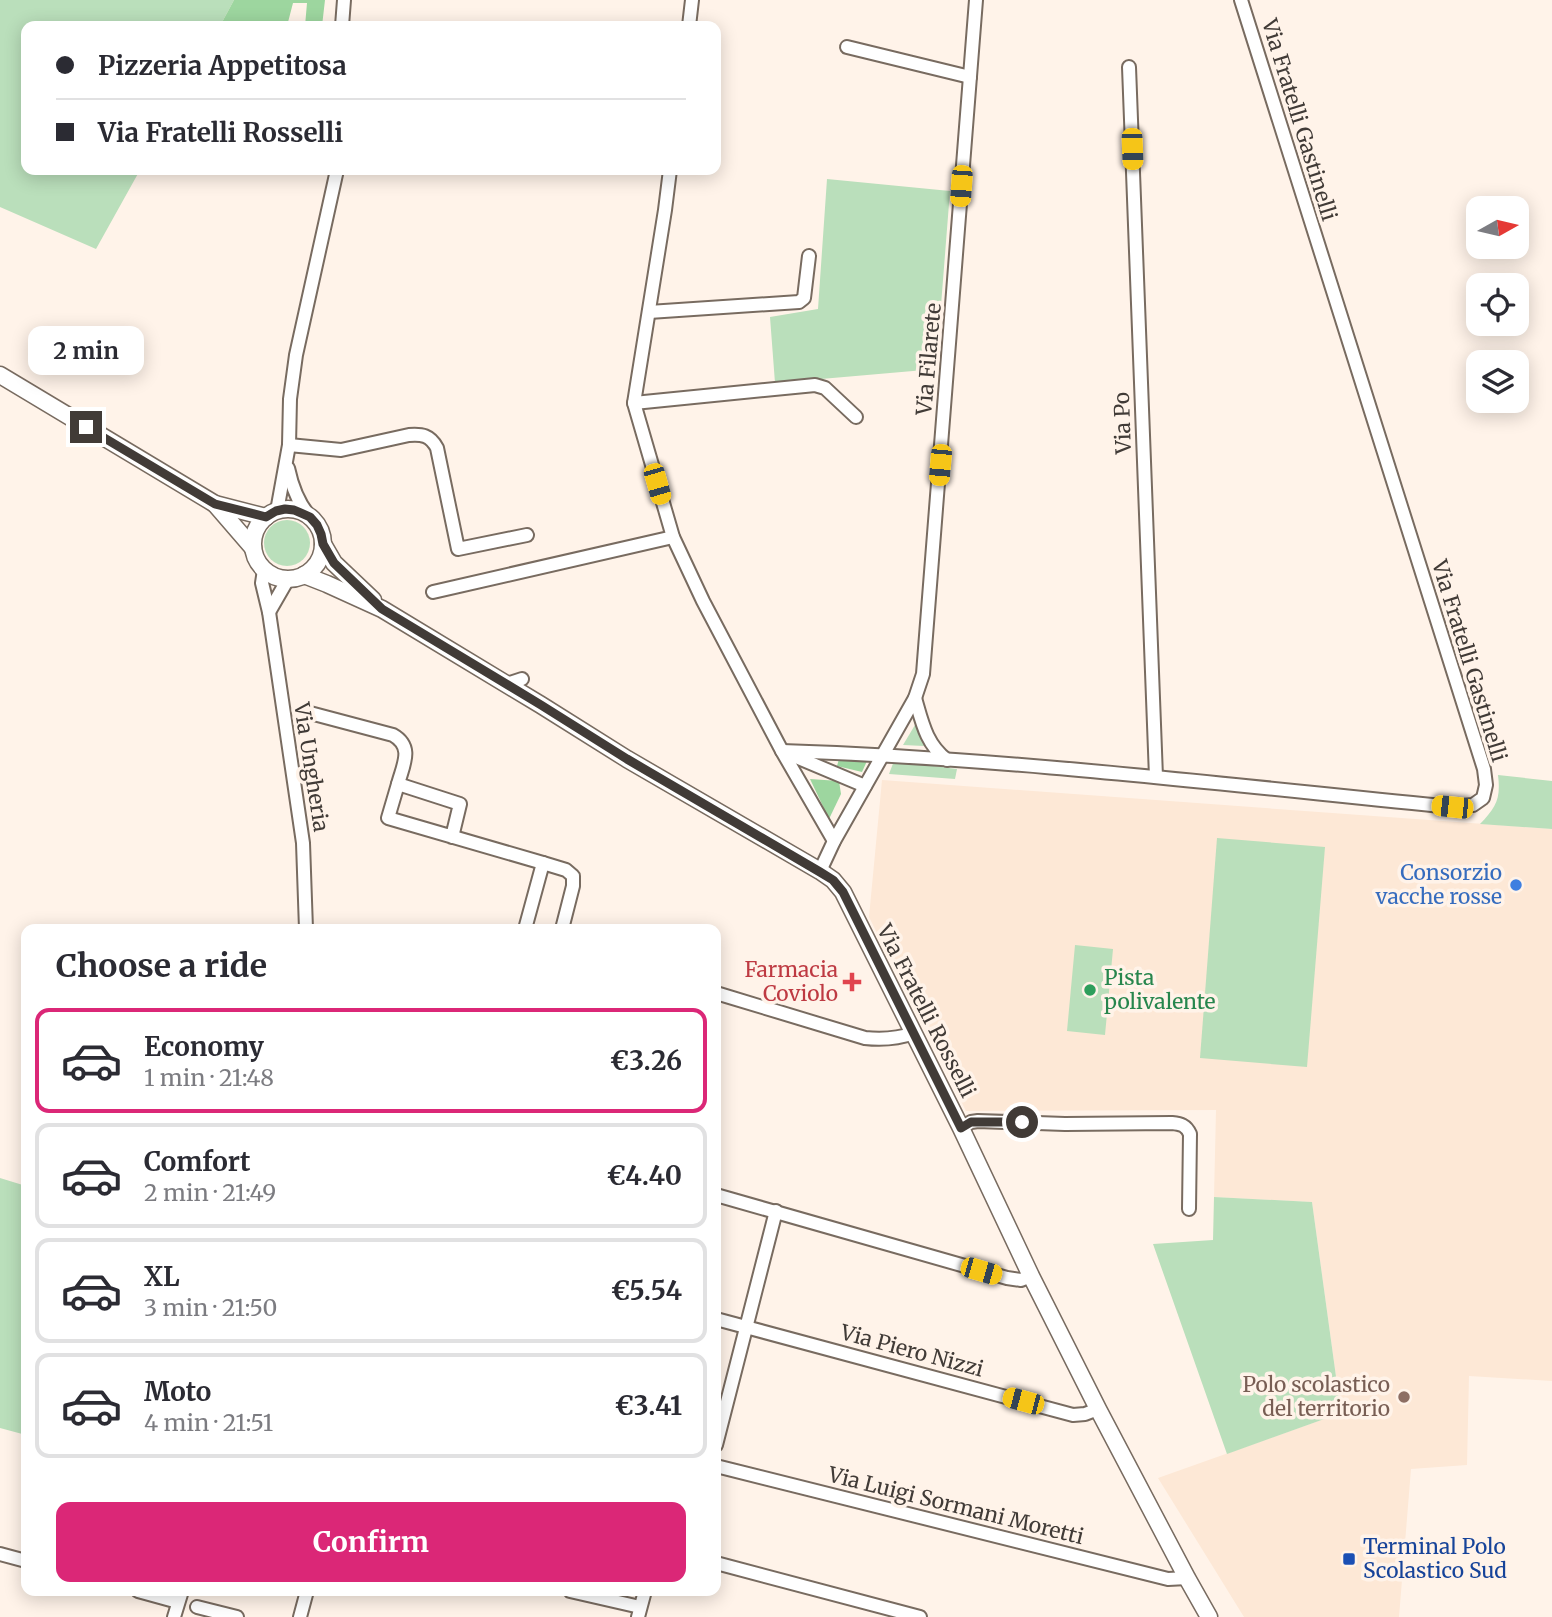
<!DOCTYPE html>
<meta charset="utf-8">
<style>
body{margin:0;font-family:Merriweather,serif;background:#f2f2f3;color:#2b2b33;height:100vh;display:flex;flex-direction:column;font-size:26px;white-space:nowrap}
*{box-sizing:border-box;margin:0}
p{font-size:23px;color:#7c7c81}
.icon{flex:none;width:38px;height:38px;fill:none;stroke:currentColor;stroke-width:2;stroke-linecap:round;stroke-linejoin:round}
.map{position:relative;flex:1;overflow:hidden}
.side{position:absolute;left:21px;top:924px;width:700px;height:672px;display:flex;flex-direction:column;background:#fff;border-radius:14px;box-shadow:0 4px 18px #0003}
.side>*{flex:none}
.guide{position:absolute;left:21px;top:21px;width:700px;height:154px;border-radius:14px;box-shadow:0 4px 18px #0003;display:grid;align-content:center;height:154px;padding:0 35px;background:#fff}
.needle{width:46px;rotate:82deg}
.buttons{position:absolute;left:1466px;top:196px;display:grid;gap:14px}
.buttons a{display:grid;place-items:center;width:63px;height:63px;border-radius:14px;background:#fff;box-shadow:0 4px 18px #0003;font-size:35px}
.end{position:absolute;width:32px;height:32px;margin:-16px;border:9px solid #413b37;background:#fff;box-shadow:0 0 0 4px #fff}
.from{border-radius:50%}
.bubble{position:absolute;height:49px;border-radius:14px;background:#fff;box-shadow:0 4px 18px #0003;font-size:23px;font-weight:700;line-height:49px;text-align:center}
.car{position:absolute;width:21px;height:42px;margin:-21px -10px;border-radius:9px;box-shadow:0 0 5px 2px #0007;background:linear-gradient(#f5c518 24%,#345 0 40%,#f5c518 0 76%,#345 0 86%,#f5c518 0)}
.guide b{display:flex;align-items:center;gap:24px;height:66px;font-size:26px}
.guide b+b{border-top:2px solid #e1e1e2}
.guide i{width:18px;height:18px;background:#2b2b33}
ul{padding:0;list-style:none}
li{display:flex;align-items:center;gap:21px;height:105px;margin:0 14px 10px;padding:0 21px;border:4px solid #e1e1e2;border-radius:14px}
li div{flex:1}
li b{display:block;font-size:26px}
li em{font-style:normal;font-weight:700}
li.current{border-color:#db2777}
li>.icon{width:63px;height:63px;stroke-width:1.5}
h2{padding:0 35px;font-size:32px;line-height:84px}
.button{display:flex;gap:14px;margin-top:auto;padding:14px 35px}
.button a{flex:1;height:80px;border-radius:14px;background:#db2777;color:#fff;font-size:28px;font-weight:700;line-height:80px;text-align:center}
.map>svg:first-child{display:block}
.built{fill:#fde8d6}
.green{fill:#badfbb}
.forest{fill:#9dd69f}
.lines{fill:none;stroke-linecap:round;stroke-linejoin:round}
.minor-casing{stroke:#786b60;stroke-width:16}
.tertiary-casing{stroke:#786b60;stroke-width:19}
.minor{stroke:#fff;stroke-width:12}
.tertiary{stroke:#fff;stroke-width:16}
.route{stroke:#413b37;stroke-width:9}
.shop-dot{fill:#3f7fe0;stroke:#fff3e9;stroke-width:2.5}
.health-dot{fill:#e0444e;stroke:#fff3e9;stroke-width:2.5}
.leisure-dot{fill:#2e9e5b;stroke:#fff3e9;stroke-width:2.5}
.education-dot{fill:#8d6e63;stroke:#fff3e9;stroke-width:2.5}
.transit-dot{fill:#1a4fb4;stroke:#fff3e9;stroke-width:2.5}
.labels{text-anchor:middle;stroke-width:7;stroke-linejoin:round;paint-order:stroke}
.street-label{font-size:21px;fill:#413b37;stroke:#fff3e9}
.shop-label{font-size:21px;fill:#366cbe;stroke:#fff3e9;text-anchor:end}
.health-label{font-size:21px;fill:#be3a42;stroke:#fff3e9;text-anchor:end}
.leisure-label{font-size:21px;fill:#27864d;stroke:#fff3e9;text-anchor:start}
.education-label{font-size:21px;fill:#785e54;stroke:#fff3e9;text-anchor:end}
.transit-label{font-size:21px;fill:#164399;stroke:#fff3e9;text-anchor:start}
</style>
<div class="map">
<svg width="1552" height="1617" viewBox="0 0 1552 1617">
<rect width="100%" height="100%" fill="#fff3e9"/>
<path class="built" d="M882 780 1552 829V1381L1469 1376 1467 1465 1411 1469 1399 1617H1244L1158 1478 1341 1413 1312 1202 1214 1197 1216 1110 966 1111 869 917Z"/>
<g class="green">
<path d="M0 0H234L220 26H26V170H140L96 249 0 207Z"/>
<path d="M827 179 950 191 936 369 775 383 770 317 818 309Z"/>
<circle cx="287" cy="543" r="23"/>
<path d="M915 725 924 746 903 745Z"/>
<path d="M894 761 957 769 955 779 889 774Z"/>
<path d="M1498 775 1552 781V829L1480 824C1496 807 1501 799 1498 775Z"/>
<path d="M1217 838 1325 847 1307 1067 1200 1058Z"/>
<path d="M1075 945 1113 949 1105 1035 1067 1031Z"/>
<path d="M0 1178 26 1186V1435L0 1428Z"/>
<path d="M1214 1197 1312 1202 1341 1413 1227 1454 1153 1244 1213 1240Z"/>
</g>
<g class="forest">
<path d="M234 0H325L322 26H305L307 3H293L287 26H220Z"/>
<path d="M839 759 867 761 862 772 837 766Z"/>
<path d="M810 779 839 781 841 794 829 819Z"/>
</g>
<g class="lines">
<g class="minor-casing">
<g id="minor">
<path d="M342 26 344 0"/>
<path d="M689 26 692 0"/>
<path d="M847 47 970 77"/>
<path d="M1129 67 1156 777"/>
<path d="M670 170 665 210 634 403 673 537 703 601 782 751 834 841"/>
<path d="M649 312 799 302 804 298 809 256"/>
<path d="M634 403 815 385 825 388 856 417"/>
<path d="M289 445 341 450 409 435C422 434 430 435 437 448L458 549 527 535"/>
<path d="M288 468C292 487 298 503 310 517"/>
<path d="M277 511 289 445 290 399 296 355 337 170"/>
<path d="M264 570 262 583 269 612 303 843 306 929"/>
<path d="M433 592 673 537"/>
<path d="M269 612 288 579"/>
<path d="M507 684 522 679"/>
<path d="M915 698C922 722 926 744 947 760"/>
<path d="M310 713 393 735C414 747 403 765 398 784"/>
<path d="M782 751C1006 758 1229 785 1452 807L1473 805 1483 798 1486 785 1484 769 1241 0"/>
<path d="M789 754 865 786"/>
<path d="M452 837 460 804 398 784 388 818 543 863"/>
<path d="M820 871 834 841 915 698 923 674 976 0"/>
<path d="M525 929 543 863 566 870 573 876V886L562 929"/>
<path d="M716 993 865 1038C883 1040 897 1039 914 1033"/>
<path d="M961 1128 971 1122 978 1121 1065 1124 1172 1123C1181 1124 1186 1125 1190 1134L1189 1209"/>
<path d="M716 1195 1007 1278 1021 1280 1031 1276"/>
<path d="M716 1319 1073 1415 1085 1414 1098 1409"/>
<path d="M716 1445 776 1211"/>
<path d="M716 1466 1168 1579 1187 1578"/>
<path d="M0 1554 26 1561"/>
<path d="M716 1563 920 1617"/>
<path d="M138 1591 178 1602"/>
<path d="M570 1591 640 1607"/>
<path d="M197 1607 237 1617"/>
<path d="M174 1617 182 1591"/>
<path d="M300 1617 307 1591"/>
<path d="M638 1617 645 1591"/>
</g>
</g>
<g class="tertiary-casing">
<g id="tertiary">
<path d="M0 375 215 504 266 517"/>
<path d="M215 504 253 548"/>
<circle cx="288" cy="544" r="35"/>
<path d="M323 544 334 563 373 600"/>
<path d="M304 575 327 584 382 609 541 705 627 759 820 871 833 880 843 892 961 1128 1031 1276 1098 1409 1187 1578 1209 1617"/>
</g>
</g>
<use href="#minor" class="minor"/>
<use href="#tertiary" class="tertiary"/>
</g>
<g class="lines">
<path class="route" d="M86 427 215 504 266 517 276 511 285 509 294 510 310 517 317 525 321 534 323 544 334 563 382 609 541 705 627 759 820 872 833 880 843 892 961 1128 971 1122H1022"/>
</g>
<circle class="shop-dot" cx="1516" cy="885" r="7"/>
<path class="health-dot" d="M848.5 971.5h7v7h7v7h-7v7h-7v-7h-7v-7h7z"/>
<circle class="leisure-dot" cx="1090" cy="990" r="7"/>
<circle class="education-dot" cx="1404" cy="1397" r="7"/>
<rect class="transit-dot" x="1342" y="1552" width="14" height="14" rx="3.5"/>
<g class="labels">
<g class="street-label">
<text transform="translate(1299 120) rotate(73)" y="7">Via Fratelli Gastinelli</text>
<text transform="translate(929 359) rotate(-85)" y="7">Via Filarete</text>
<text transform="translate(1123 423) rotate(-92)" y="7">Via Po</text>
<text transform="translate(1469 661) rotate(73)" y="7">Via Fratelli Gastinelli</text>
<text transform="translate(311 767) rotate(81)" y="7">Via Ungheria</text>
<text transform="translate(926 1011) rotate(63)" y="7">Via Fratelli Rosselli</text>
<text transform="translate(912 1351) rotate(15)" y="7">Via Piero Nizzi</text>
<text transform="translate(956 1506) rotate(14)" y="7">Via Luigi Sormani Moretti</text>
</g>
<g class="shop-label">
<text x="1502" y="880">Consorzio<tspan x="1502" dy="24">vacche rosse</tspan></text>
</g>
<g class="health-label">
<text x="838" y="977">Farmacia<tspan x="838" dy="24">Coviolo</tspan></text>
</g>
<g class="leisure-label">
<text x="1104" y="985">Pista<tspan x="1104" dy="24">polivalente</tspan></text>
</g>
<g class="education-label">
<text x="1390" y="1392">Polo scolastico<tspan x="1390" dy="24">del territorio</tspan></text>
</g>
<g class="transit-label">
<text x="1363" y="1554">Terminal Polo<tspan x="1363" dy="24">Scolastico Sud</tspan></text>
</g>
</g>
</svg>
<div class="buttons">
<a><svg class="needle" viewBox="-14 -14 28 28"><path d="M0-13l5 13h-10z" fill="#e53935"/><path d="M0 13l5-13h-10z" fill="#7c7c81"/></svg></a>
<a><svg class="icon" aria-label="locate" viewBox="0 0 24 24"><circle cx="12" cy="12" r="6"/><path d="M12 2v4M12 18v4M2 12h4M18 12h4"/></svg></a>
<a><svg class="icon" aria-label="layers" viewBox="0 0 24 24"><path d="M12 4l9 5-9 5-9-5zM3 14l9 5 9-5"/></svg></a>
</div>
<i class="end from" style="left:1022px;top:1122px"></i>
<i class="end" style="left:86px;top:427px"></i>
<div class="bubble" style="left:28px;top:326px;width:116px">2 min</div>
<i class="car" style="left:1132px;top:149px;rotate:178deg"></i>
<i class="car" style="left:961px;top:186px;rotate:184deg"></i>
<i class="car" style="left:940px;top:465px;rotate:185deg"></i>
<i class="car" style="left:657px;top:484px;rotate:164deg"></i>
<i class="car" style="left:1452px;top:807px;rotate:276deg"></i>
<i class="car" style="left:981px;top:1271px;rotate:106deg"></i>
<i class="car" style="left:1023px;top:1401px;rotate:285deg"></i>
<div class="guide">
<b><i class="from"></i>Pizzeria Appetitosa</b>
<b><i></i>Via Fratelli Rosselli</b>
</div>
<section class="side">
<h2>Choose a ride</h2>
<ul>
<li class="current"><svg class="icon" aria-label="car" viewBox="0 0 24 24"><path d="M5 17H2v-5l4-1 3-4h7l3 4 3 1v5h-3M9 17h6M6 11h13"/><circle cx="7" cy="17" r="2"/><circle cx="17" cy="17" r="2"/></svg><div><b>Economy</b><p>1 min · 21:48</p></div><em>€3.26</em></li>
<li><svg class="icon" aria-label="car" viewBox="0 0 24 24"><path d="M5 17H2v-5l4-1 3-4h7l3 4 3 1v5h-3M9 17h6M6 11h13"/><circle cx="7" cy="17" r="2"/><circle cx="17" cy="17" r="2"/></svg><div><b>Comfort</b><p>2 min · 21:49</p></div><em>€4.40</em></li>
<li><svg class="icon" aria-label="car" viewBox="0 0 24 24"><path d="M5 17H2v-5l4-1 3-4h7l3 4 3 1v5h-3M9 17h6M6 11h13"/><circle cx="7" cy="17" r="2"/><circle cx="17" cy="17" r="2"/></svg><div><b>XL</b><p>3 min · 21:50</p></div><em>€5.54</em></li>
<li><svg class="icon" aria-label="car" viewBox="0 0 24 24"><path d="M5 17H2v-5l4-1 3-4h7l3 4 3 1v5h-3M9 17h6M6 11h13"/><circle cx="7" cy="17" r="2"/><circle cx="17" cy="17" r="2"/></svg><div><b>Moto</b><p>4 min · 21:51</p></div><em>€3.41</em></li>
</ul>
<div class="button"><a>Confirm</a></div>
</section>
</div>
